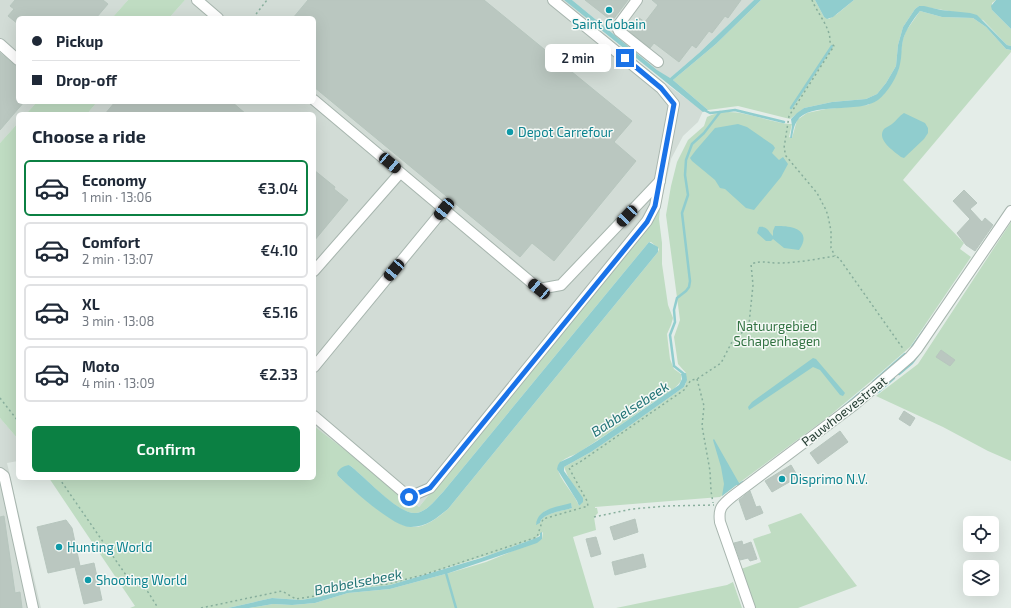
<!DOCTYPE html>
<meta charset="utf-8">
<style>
body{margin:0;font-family:"Exo 2",sans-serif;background:#f2f2f3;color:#1f2937;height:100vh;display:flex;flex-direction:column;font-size:15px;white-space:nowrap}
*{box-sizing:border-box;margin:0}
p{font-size:13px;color:#747a83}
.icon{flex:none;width:22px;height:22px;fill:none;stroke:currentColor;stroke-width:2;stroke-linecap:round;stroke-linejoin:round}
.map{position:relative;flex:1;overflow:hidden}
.drawer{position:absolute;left:16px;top:112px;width:300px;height:368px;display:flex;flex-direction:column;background:#fff;border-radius:6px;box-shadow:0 4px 16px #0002}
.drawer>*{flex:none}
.banner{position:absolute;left:16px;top:16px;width:300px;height:88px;border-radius:6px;box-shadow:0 4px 16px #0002;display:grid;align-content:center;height:88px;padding:0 16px;background:#fff}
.buttons{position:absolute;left:963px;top:516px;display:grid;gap:8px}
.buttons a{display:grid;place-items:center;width:36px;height:36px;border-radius:6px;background:#fff;box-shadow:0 4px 16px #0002;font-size:20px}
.end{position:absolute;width:18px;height:18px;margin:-9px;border:5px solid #1a73e8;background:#fff;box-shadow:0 0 0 2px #fff}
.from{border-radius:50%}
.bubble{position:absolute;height:28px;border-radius:6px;background:#fff;box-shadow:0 4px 16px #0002;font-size:13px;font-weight:600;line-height:28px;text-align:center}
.car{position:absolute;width:12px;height:24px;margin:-12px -6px;border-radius:5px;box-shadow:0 0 3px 1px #0007;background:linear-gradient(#222 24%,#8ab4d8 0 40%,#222 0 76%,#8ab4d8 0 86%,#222 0)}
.banner b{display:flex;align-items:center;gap:14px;height:38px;font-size:15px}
.banner b+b{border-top:1px solid #e0e1e3}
.banner i{width:10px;height:10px;background:#1f2937}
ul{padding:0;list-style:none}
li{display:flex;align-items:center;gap:12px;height:56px;margin:0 8px 6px;padding:0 8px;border:2px solid #e0e1e3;border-radius:6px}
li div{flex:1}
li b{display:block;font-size:15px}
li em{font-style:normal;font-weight:600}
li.active{border-color:#0b8043}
li>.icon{width:36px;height:36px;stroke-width:1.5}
h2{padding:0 16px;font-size:18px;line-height:48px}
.action{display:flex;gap:8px;margin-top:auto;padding:8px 16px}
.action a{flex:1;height:46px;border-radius:6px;background:#0b8043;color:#fff;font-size:16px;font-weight:600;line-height:46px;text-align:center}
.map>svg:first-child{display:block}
.built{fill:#d2dcd6}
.green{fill:#bfdcc2;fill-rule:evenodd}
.water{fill:#90cdce}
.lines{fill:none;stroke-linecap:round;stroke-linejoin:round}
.stream{stroke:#90cdce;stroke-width:2.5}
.building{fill:#bac7c0;stroke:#b7c6be}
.minor-casing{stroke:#a7b5ae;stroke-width:12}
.path{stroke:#87ae9c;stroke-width:1.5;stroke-dasharray:2 3;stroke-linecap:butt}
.minor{stroke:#fff;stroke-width:10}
.route{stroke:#1a73e8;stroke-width:5}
.culture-dot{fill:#0f9aa8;stroke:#f5f9f6;stroke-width:1.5}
.labels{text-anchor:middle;stroke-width:3;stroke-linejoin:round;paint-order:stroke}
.culture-label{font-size:13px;fill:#0d838f;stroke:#f5f9f6;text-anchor:start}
.park-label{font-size:13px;fill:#317241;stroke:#f5f9f6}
.street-label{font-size:13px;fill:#253d33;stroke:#f5f9f6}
.water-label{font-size:14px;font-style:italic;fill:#227476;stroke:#f5f9f6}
</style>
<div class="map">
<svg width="1011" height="608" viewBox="0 0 1011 608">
<rect width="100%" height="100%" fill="#e4ede8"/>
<g class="built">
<path d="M0 0H128L112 18H18V102H37L26 114H18V123L0 143Z"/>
<path d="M185 0H564L665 83 703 111 698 122 683 136 671 159 660 209 419 507 314 426V114H87L97 102H314V18H169Z"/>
<path d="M572 0H754L699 53 670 78H668L657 70Z"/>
<path d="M0 418 18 439V461L7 463 41 608H0Z"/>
</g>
<g class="green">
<path d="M128 0H185L169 18H112Z"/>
<path d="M761 0H815L824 17 829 19 837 14 854 0H996L992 3V10L1011 29V46L1007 45 983 20 949 11 919 6 915 9 903 27 898 45 896 66 886 83 877 94 866 99 832 102 804 108 790 119 738 106 708 110 673 80 716 44Z"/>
<path d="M920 11 942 17 973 18 986 27 1006 49 1011 50V52L903 180 964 243 960 249 971 257 910 347 870 382 828 417 720 497 595 507V508H597L598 513 594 517 596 530 573 537 594 608H249L273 604 292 605 304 604 315 603 348 593 390 589 449 573 486 562 542 539 543 532 536 538 492 554 390 585 344 590 319 597 301 600 272 598 228 608H130L135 606 49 478H314V426L419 507 660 209 659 219 662 243V264L668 305 673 318 671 325 667 334 670 359 674 369 681 374V381C674 391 662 397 652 403 628 420 603 437 578 453 572 456 557 460 558 469 559 479 575 494 579 506L580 505 564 467 591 452 625 429 684 387 686 383V373L678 364 674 337 680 320 666 215 671 186 677 162 688 140 704 126 707 117C733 103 765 123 792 124L789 137 792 138 797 120 807 113 826 109 868 105 883 95 898 71 903 39 906 31ZM649 242H651L659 249 658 252 448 509C437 518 426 528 411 527 395 527 351 488 338 476L349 465C365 476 397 515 416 513 427 512 436 499 443 492ZM571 504 572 508C562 511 542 513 540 523L536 524 545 511Z"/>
<path d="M37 102H97L87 114H26Z"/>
<path d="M18 123V439L0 418V143Z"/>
<path d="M1011 222V461L988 451 943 427 876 396 918 364Z"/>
<path d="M801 513 857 586 798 608H755L741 569 761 562 753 539 771 533 768 525Z"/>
<path d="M733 582 742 608H616L727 585Z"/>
</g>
<g class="water">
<path d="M564 0H572L657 70 670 78 699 53 754 0H761L716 44 673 80 708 110 703 112Z"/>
<path d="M815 0H854L833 17 827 19 824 17Z"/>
<path d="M996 0H1011V29L992 10 991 6Z"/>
<path d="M924 6 941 10 970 13 977 15 1007 45 1011 46V50L1006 49 986 27 973 18 942 17 920 11C914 18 905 31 903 40 901 48 902 56 900 64 898 76 888 92 878 100 860 114 809 101 797 121 794 125 793 132 792 138H790L792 126 791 119 797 113 804 108 832 102 866 99 877 94 886 83 896 66 898 45 903 27 915 9 919 6Z"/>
<path d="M904 113 925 123 928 128V133L924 139 904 158 901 157C894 151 876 140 884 129 886 127 890 126 892 124 896 121 899 116 904 113Z"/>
<path d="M738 124 747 127 773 145 775 148 772 153 779 160 783 157 788 164 781 177 754 210 746 208 725 189 720 188 715 180 692 161 690 158 696 150 715 128Z"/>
<path d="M775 226C792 225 813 230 799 250L784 248 773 239 771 241H766L757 233 759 227C768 226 768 231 773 236V231Z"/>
<path d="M649 242 658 247V252L448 509C437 518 426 527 411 527 394 528 352 489 338 476L337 473C340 468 343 466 349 465 365 476 398 515 416 513 427 512 436 499 443 492Z"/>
<path d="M813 358 816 359 845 393 843 396 840 395 820 370 813 367 749 410 748 407 752 402Z"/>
<path d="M686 373 687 380 684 387 625 429 591 452 564 467V471L583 498V502L579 506 577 501 557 469 558 465 560 462 571 457 597 441 679 385 682 379 681 374Z"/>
<path d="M714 439 739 483 722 496 724 484 721 467 713 440Z"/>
<path d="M571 503 572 508C563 511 542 513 540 523L536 525C537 508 558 507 571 503Z"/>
<path d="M542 532V539L537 543 449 573 390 589 348 593 315 603 304 604 292 605 273 604 249 608H228L272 598 301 600 319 597 344 590 390 585 481 558 536 538 540 536V533Z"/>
</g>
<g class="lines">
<g class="stream">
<path d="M791 108 832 46"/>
<path d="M704 110 710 113 720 112"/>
<path d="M912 347 927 326"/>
<path d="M899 374 912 363 921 351"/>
<path d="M685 377 684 374 674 366 670 335 675 322 674 310 677 298 686 291 689 287 690 281 682 213 688 195 685 175 686 160 692 144 704 133 720 112 735 110 784 122"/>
<path d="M873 382 905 354"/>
<path d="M878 392 894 378"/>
<path d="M840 410 865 389"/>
<path d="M737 484H740L743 482"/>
<path d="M446 573 456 608"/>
</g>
</g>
<g class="building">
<path d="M15 0H103L108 4 96 18H18V24L8 16 14 9 10 6Z"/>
<path d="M308 0H484L632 121 614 142 636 161 554 261 532 243 520 257 314 87V18H293Z"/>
<path d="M585 0H628L612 21Z"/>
<path d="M652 0H741L728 18 725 16 712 33 709 31 696 48 692 45 679 62 654 43 650 48 629 31 639 18 645 22 658 5Z"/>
<path d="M0 53 18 68V102H24L0 130Z"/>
<path d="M115 102H232L246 114H105Z"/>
<path d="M314 170 335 187 334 189 348 200 314 241Z"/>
<path d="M964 190 977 203 970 209 982 222 985 218 993 225 975 251 966 245 957 233 970 219 953 201Z"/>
<path d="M941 350 955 360 950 366 936 357Z"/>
<path d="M904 411 915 418 910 426 899 419Z"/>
<path d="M840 431 848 442 818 464 810 453Z"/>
<path d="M791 465 798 477 772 492 765 481Z"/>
<path d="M750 491 756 507 760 506 763 513 746 520 739 500Z"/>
<path d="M4 516 15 593 20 592 22 608H0V517Z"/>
<path d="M635 519 638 532 614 540 610 527Z"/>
<path d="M66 520 72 528 80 566 94 563 102 600 84 604 75 567 48 573 37 527Z"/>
<path d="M596 537 601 554 591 557 586 539Z"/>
<path d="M742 541 743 545 751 542 757 559 750 561 748 558 740 560 734 543Z"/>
<path d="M643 554 646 567 615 575 612 562Z"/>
</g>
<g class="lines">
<g class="minor-casing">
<g id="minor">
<path d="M197 0 218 18"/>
<path d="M637 0 617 27 619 31 658 62"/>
<path d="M0 44 18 60"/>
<path d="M314 100 539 289 561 285 660 181"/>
<path d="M314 271 400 173"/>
<path d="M314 367 444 209"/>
<path d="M314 416 409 497 430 488 647 221 655 206 674 104 661 88 553 0"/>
<path d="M0 473 4 476 5 480 33 608"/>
<path d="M750 608 720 522C718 508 722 505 733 496L854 405 910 357 917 349 1011 211"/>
</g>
</g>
<g class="path">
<path d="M812 0C817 13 831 28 830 42L834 46 789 116 784 148 786 156 817 193 826 210 828 216 831 231V248L835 256"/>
<path d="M253 18 267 0"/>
<path d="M697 379 704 406 702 426 710 471 711 491 713 503"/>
<path d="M0 398 18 421"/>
<path d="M59 478 128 578 148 592 158 608"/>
<path d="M594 517 632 509 667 506 714 505"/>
<path d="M201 608 282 591 296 599 315 596 342 588 387 584 423 575 537 537 543 519 588 506 587 501 569 468 580 462 684 390 691 380 697 379 721 363 734 338 746 330 749 324 753 285 751 264C763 260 766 263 778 263 797 263 817 259 835 256L839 258 904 350"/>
</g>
<use href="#minor" class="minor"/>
</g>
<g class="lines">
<path class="route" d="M409 497 430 488 647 222 655 206 674 104 661 88 625 58"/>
</g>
<g class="culture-dot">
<circle cx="609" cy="10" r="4"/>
<circle cx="510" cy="132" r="4"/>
<circle cx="782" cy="479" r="4"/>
<circle cx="59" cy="547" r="4"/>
<circle cx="88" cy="580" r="4"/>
</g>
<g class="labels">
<g class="culture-label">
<text x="609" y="29" text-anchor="middle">Saint Gobain</text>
<text x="518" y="137">Depot Carrefour</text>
<text x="790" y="484">Disprimo N.V.</text>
<text x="67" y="552">Hunting World</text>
<text x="96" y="585">Shooting World</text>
</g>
<g class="park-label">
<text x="777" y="331">Natuurgebied<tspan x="777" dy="15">Schapenhagen</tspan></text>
</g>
<g class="street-label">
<text transform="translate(844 411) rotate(-38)" y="5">Pauwhoevestraat</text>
</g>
<g class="water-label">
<text transform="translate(630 409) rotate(-33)" y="5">Babbelsebeek</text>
<text transform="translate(358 582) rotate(-11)" y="5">Babbelsebeek</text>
</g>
</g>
</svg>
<div class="buttons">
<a><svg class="icon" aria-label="locate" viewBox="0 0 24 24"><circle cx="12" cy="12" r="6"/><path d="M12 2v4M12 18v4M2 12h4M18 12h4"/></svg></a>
<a><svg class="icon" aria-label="layers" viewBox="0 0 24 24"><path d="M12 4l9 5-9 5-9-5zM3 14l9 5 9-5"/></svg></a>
</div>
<i class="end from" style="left:409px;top:497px"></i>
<i class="end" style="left:625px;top:58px"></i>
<div class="bubble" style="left:545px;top:44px;width:66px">2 min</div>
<i class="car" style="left:390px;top:163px;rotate:130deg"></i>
<i class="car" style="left:444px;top:209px;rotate:219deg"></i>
<i class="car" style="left:627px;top:216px;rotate:223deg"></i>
<i class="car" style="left:394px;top:270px;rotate:220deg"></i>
<i class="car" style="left:539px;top:289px;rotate:310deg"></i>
<div class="banner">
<b><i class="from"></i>Pickup</b>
<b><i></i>Drop-off</b>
</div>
<section class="drawer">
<h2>Choose a ride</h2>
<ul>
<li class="active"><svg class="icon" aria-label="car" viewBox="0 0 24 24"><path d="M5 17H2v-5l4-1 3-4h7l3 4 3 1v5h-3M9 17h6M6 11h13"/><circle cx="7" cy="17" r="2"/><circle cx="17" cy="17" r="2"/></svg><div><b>Economy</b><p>1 min · 13:06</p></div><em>€3.04</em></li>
<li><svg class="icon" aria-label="car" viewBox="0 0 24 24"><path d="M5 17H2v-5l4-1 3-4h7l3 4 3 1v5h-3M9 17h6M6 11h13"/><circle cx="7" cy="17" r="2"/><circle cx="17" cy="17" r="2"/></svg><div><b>Comfort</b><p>2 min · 13:07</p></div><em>€4.10</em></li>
<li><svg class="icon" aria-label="car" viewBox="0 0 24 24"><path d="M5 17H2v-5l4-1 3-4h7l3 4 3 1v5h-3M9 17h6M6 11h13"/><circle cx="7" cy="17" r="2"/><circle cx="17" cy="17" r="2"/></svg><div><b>XL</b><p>3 min · 13:08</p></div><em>€5.16</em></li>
<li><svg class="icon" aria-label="car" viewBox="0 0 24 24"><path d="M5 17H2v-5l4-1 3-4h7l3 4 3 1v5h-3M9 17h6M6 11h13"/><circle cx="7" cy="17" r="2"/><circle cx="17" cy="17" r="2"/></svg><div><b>Moto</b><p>4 min · 13:09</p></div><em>€2.33</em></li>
</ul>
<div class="action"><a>Confirm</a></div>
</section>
</div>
